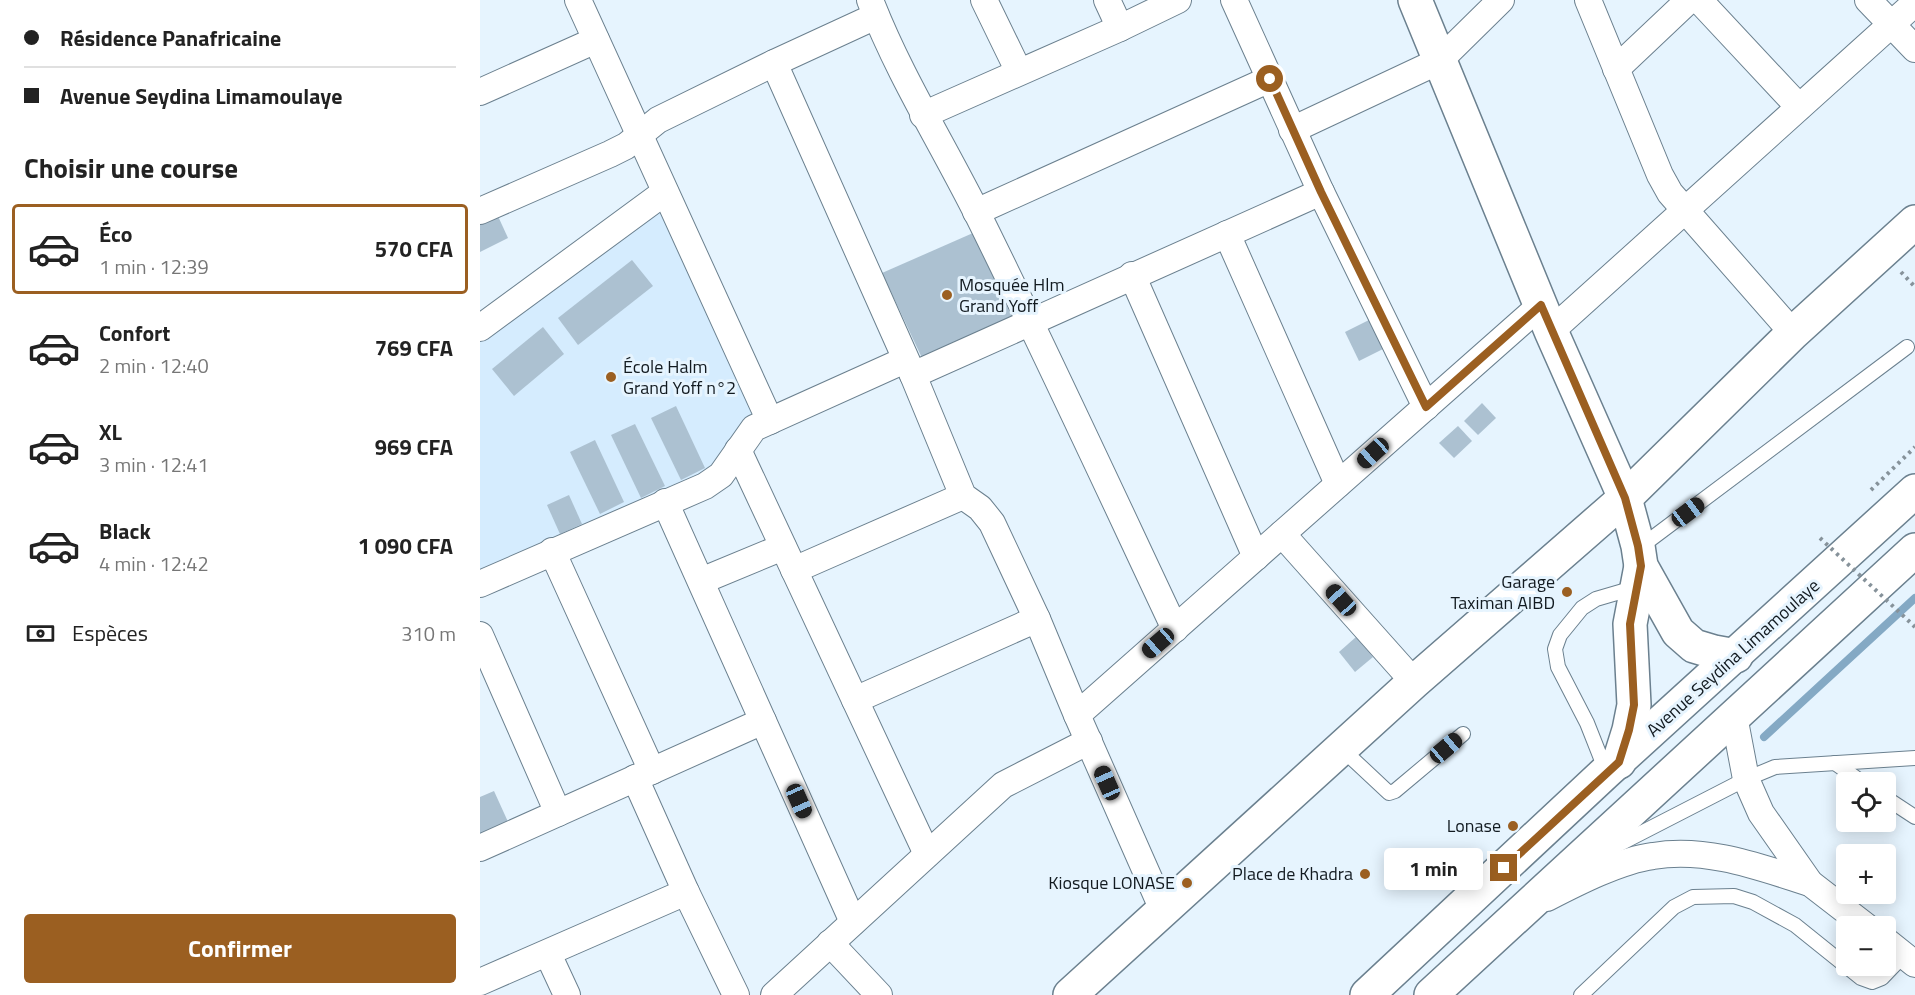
<!DOCTYPE html>
<html lang="fr">
<meta charset="utf-8">
<style>
body{margin:0;font-family:"Titillium Web",sans-serif;background:#f6f6f6;color:#222;height:100vh;display:flex;flex-direction:column;font-size:22px;white-space:nowrap}
*{box-sizing:border-box;margin:0}
p{font-size:20px;color:#767676}
.icon{flex:none;width:33px;height:33px;fill:none;stroke:currentColor;stroke-width:2;stroke-linecap:round;stroke-linejoin:round}
.map{position:relative;flex:1;overflow:hidden}
.sheet{display:flex;flex-direction:column;background:#fff;width:480px}
.sheet>*{flex:none}
.guide{display:grid;align-content:center;height:132px;padding:0 24px;background:#fff}
.tools{position:absolute;left:1356px;top:772px;display:grid;gap:12px}
.tools a{display:grid;place-items:center;width:60px;height:60px;border-radius:6px;background:#fff;box-shadow:0 3px 15px #0003;font-size:30px}
.end{position:absolute;width:27px;height:27px;margin:-14px;border:8px solid #9b5f21;background:#fff;box-shadow:0 0 0 3px #fff}
.from{border-radius:50%}
.bubble{position:absolute;height:42px;border-radius:6px;background:#fff;box-shadow:0 3px 15px #0003;font-size:20px;font-weight:700;line-height:42px;text-align:center}
.car{position:absolute;width:18px;height:36px;margin:-18px -9px;border-radius:8px;box-shadow:0 0 4px 2px #0007;background:linear-gradient(#222 24%,#8ab4d8 0 40%,#222 0 76%,#8ab4d8 0 86%,#222 0)}
.guide b{display:flex;align-items:center;gap:21px;height:57px;font-size:22px}
.guide b+b{border-top:2px solid #e0e0e0}
.guide i{width:15px;height:15px;background:#222}
ul{padding:0;list-style:none}
li{display:flex;align-items:center;gap:18px;height:90px;margin:0 12px 9px;padding:0 12px;border:3px solid transparent;border-radius:6px}
li div{flex:1}
li b{display:block;font-size:22px}
li em{font-style:normal;font-weight:700}
li.active{border-color:#9b5f21}
li>.icon{width:54px;height:54px;stroke-width:1.5}
h2{padding:0 24px;font-size:27px;line-height:72px}
.pay{display:flex;align-items:center;gap:15px;height:66px;padding:0 24px;font-size:22px}
.pay p{margin-inline-start:auto}
.button{display:flex;gap:12px;margin-top:auto;padding:12px 24px}
.button a{flex:1;height:69px;border-radius:6px;background:#9b5f21;color:#fff;font-size:24px;font-weight:700;line-height:69px;text-align:center}
main{display:flex;flex:1;min-height:0}
.map>svg:first-child{display:block}
.built{fill:#d5ecfe}
.lines{fill:none;stroke-linecap:round;stroke-linejoin:round}
.stream{stroke:#84a9c4;stroke-width:8}
.building{fill:#acc1d1}
.service-casing{stroke:#6b808f;stroke-width:16}
.minor-casing{stroke:#6b808f;stroke-width:28}
.tertiary-casing{stroke:#6b808f;stroke-width:36}
.trunk-casing{stroke:#6b808f;stroke-width:36}
.path{stroke:#86929a;stroke-width:4;stroke-dasharray:3 4.5;stroke-linecap:butt}
.service{stroke:#fff;stroke-width:14}
.minor{stroke:#fff;stroke-width:26}
.tertiary{stroke:#fff;stroke-width:33}
.trunk{stroke:#fff;stroke-width:33}
.path-bridge{stroke:#86929a;stroke-width:4;stroke-dasharray:3 4.5;stroke-linecap:butt}
.route{stroke:#9b5f21;stroke-width:8}
.poi-dot{fill:#9b5f21;stroke:#e6f4fe;stroke-width:2}
.labels{text-anchor:middle;stroke-width:6;stroke-linejoin:round;paint-order:stroke}
.poi-label{font-size:18px;fill:#121a20;stroke:#e6f4fe;text-anchor:end}
.street-label{font-size:18px;fill:#121a20;stroke:#e6f4fe}
</style>
<main>
<section class="sheet">
<div class="guide">
<b><i class="from"></i>Résidence Panafricaine</b>
<b><i></i>Avenue Seydina Limamoulaye</b>
</div>
<h2>Choisir une course</h2>
<ul>
<li class="active"><svg class="icon" aria-label="car" viewBox="0 0 24 24"><path d="M5 17H2v-5l4-1 3-4h7l3 4 3 1v5h-3M9 17h6M6 11h13"/><circle cx="7" cy="17" r="2"/><circle cx="17" cy="17" r="2"/></svg><div><b>Éco</b><p>1 min · 12:39</p></div><em>570 CFA</em></li>
<li><svg class="icon" aria-label="car" viewBox="0 0 24 24"><path d="M5 17H2v-5l4-1 3-4h7l3 4 3 1v5h-3M9 17h6M6 11h13"/><circle cx="7" cy="17" r="2"/><circle cx="17" cy="17" r="2"/></svg><div><b>Confort</b><p>2 min · 12:40</p></div><em>769 CFA</em></li>
<li><svg class="icon" aria-label="car" viewBox="0 0 24 24"><path d="M5 17H2v-5l4-1 3-4h7l3 4 3 1v5h-3M9 17h6M6 11h13"/><circle cx="7" cy="17" r="2"/><circle cx="17" cy="17" r="2"/></svg><div><b>XL</b><p>3 min · 12:41</p></div><em>969 CFA</em></li>
<li><svg class="icon" aria-label="car" viewBox="0 0 24 24"><path d="M5 17H2v-5l4-1 3-4h7l3 4 3 1v5h-3M9 17h6M6 11h13"/><circle cx="7" cy="17" r="2"/><circle cx="17" cy="17" r="2"/></svg><div><b>Black</b><p>4 min · 12:42</p></div><em>1 090 CFA</em></li>
</ul>
<div class="pay"><svg class="icon" aria-label="cash" viewBox="0 0 24 24"><path d="M3 7h18v10H3z"/><circle cx="12" cy="12" r="2"/></svg>Espèces<p>310 m</p></div>
<div class="button"><a>Confirmer</a></div>
</section>
<div class="map">
<svg width="1435" height="995" viewBox="0 0 1435 995">
<rect width="100%" height="100%" fill="#e6f4fe"/>
<path class="built" d="M183 201 281 418 222 480 0 578V336Z"/>
<g class="lines">
<path class="stream" d="M1284 737 1435 598"/>
</g>
<g class="building">
<path d="M17 214 28 238 0 252V222Z"/>
<path d="M493 233 532 317 442 358 402 273Z"/>
<path d="M152 260 173 286 98 345 78 318Z"/>
<path d="M889 320 903 349 879 361 865 332Z"/>
<path d="M63 327 84 354 34 396 12 369Z"/>
<path d="M1002 403 1016 418 998 435 984 421Z"/>
<path d="M196 406 225 468 201 480 171 418Z"/>
<path d="M155 424 185 486 161 498 131 435Z"/>
<path d="M978 426 992 441 974 458 959 443Z"/>
<path d="M115 440 144 502 120 514 90 452Z"/>
<path d="M89 495 102 524 80 534 67 505Z"/>
<path d="M876 637 893 657 875 672 859 652Z"/>
<path d="M14 791 29 824 0 838V797Z"/>
</g>
<g class="lines">
<g class="service-casing">
<g id="service">
<path d="M1159 545 1171 539 1427 347"/>
<path d="M862 749 909 793 915 791 983 734"/>
<path d="M1355 763 1383 783"/>
<path d="M1126 771 1107 723 1078 667 1075 649 1080 635 1102 608 1116 599 1157 587"/>
<path d="M1406 798 1435 817"/>
<path d="M1124 852 1266 779 1295 767 1435 758"/>
<path d="M1101 995 1194 907 1213 897 1254 896 1273 902 1315 925 1381 978 1392 982 1402 978 1424 955"/>
</g>
</g>
<g class="minor-casing">
<g id="minor">
<path d="M98 0 290 421"/>
<path d="M390 0C419 75 462 143 498 215 566 352 630 491 695 629"/>
<path d="M504 0 539 72"/>
<path d="M627 0 640 28"/>
<path d="M754 0 841 192 946 407"/>
<path d="M1108 0 1180 175 1190 193 1313 333"/>
<path d="M1219 0 1319 107"/>
<path d="M1388 0 1435 49"/>
<path d="M294 63 433 375 483 496 500 508 512 523 557 619 597 715 683 910"/>
<path d="M1136 69 1209 0"/>
<path d="M0 92 116 40"/>
<path d="M443 115 640 28 698 0"/>
<path d="M812 130 959 61 1021 0"/>
<path d="M0 211 130 154 146 146 178 120 294 63 396 16"/>
<path d="M496 212 790 79"/>
<path d="M747 234 858 484"/>
<path d="M652 275 776 557"/>
<path d="M0 328 185 192"/>
<path d="M1071 331 1435 3"/>
<path d="M433 375 841 192"/>
<path d="M258 450 447 854"/>
<path d="M185 502 373 922"/>
<path d="M802 534 934 682"/>
<path d="M72 551 172 771"/>
<path d="M314 570 483 496"/>
<path d="M221 581 303 547"/>
<path d="M0 584 225 486 241 475 274 428 425 360"/>
<path d="M0 635 78 813"/>
<path d="M375 700 557 619"/>
<path d="M597 715 1061 305"/>
<path d="M1254 716 1266 779 1281 813 1330 883 1387 927"/>
<path d="M155 778 206 892 256 995"/>
<path d="M0 848 283 721"/>
<path d="M1067 898C1096 883 1141 860 1173 856 1227 847 1279 867 1330 883"/>
<path d="M1406 941 1435 964"/>
<path d="M350 943 399 995"/>
<path d="M68 954 87 995"/>
<path d="M0 982 206 892"/>
<path d="M294 995 523 785 609 741"/>
</g>
</g>
<g class="tertiary-casing">
<g id="tertiary">
<path d="M935 0 1071 331 1145 498 1158 546 1161 566 1198 632 1214 646 1234 652 1256 656"/>
<path d="M1139 762 1149 730 1154 705 1150 624 1161 566"/>
<path d="M590 995 934 682 1145 498 1313 333 1435 222"/>
</g>
</g>
<g class="trunk-casing">
<g id="trunk">
<path d="M887 995 1126 772 1435 491"/>
<path d="M951 995 1435 550"/>
</g>
</g>
<g class="path">
<path d="M1421 272 1435 287"/>
<path d="M1391 490 1435 447"/>
<path d="M1433 625 1435 627"/>
</g>
<use href="#service" class="service"/>
<use href="#minor" class="minor"/>
<use href="#tertiary" class="tertiary"/>
<use href="#trunk" class="trunk"/>
<path class="path-bridge" d="M1340 538 1433 625"/>
</g>
<g class="lines">
<path class="route" d="M790 79 841 192 946 407 1061 305 1145 498 1158 546 1161 566 1150 624 1154 705 1149 730 1139 762 1024 868"/>
</g>
<g class="poi-dot">
<circle cx="467" cy="295" r="6"/>
<circle cx="131" cy="377" r="6"/>
<circle cx="1087" cy="592" r="6"/>
<circle cx="1033" cy="826" r="6"/>
<circle cx="885" cy="874" r="6"/>
<circle cx="707" cy="883" r="6"/>
</g>
<g class="labels">
<g class="poi-label">
<text x="479" y="291" text-anchor="start">Mosquée Hlm<tspan x="479" dy="21">Grand Yoff</tspan></text>
<text x="143" y="373" text-anchor="start">École Halm<tspan x="143" dy="21">Grand Yoff n°2</tspan></text>
<text x="1075" y="588">Garage<tspan x="1075" dy="21">Taximan AIBD</tspan></text>
<text x="1021" y="832">Lonase</text>
<text x="873" y="880">Place de Khadra</text>
<text x="695" y="889">Kiosque LONASE</text>
</g>
<g class="street-label">
<text transform="translate(1253 658) rotate(-42)" y="6">Avenue Seydina Limamoulaye</text>
</g>
</g>
</svg>
<div class="tools">
<a><svg class="icon" aria-label="locate" viewBox="0 0 24 24"><circle cx="12" cy="12" r="6"/><path d="M12 2v4M12 18v4M2 12h4M18 12h4"/></svg></a>
<a>+</a>
<a>−</a>
</div>
<i class="end from" style="left:790px;top:79px"></i>
<i class="end" style="left:1024px;top:868px"></i>
<div class="bubble" style="left:904px;top:848px;width:99px">1 min</div>
<i class="car" style="left:893px;top:453px;rotate:228deg"></i>
<i class="car" style="left:1208px;top:512px;rotate:53deg"></i>
<i class="car" style="left:861px;top:600px;rotate:318deg"></i>
<i class="car" style="left:678px;top:643px;rotate:229deg"></i>
<i class="car" style="left:966px;top:748px;rotate:50deg"></i>
<i class="car" style="left:627px;top:783px;rotate:336deg"></i>
<i class="car" style="left:319px;top:801px;rotate:156deg"></i>
</div>
</main>
